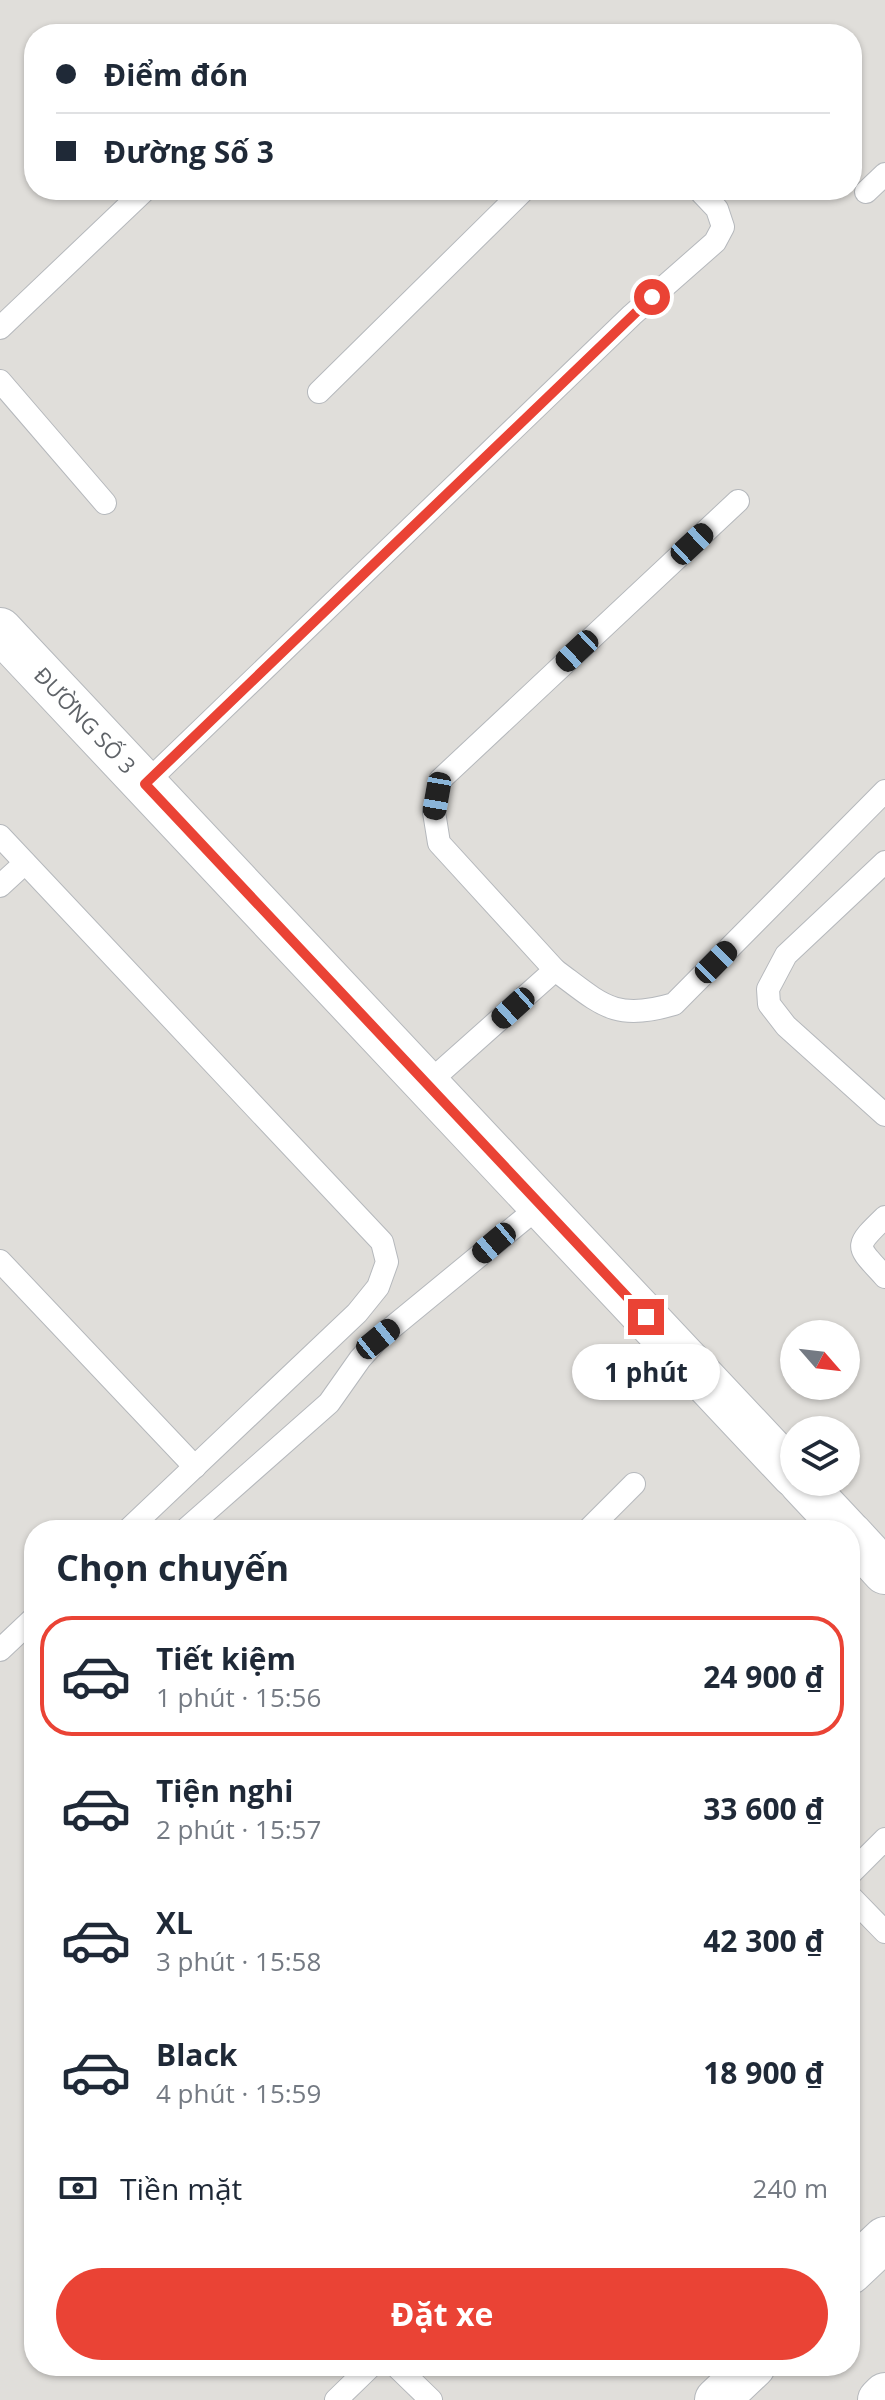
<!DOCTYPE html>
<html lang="vi">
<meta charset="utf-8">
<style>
body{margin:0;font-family:"Open Sans",sans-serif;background:#f2f2f3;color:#1f2937;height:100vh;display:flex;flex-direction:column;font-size:30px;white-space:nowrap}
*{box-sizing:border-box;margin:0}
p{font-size:26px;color:#747a83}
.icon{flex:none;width:44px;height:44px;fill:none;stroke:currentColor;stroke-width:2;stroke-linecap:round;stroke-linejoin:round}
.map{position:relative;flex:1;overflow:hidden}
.panel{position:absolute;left:24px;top:1520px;width:836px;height:856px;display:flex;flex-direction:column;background:#fff;border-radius:32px;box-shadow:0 2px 6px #0004}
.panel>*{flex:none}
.top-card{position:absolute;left:24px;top:24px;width:838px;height:176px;border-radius:32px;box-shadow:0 2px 6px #0004;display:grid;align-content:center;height:176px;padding:0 32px;background:#fff}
.needle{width:52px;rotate:118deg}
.controls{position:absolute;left:780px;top:1320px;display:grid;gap:16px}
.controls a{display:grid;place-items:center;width:80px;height:80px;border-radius:50%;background:#fff;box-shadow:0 2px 6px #0004;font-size:40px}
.end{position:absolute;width:36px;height:36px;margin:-18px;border:10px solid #ea4335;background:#fff;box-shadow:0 0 0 4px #fff}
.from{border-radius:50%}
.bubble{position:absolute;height:56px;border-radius:28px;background:#fff;box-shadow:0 2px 6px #0004;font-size:26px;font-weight:700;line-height:56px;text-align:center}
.car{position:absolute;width:24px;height:48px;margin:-24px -12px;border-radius:10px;box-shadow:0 0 6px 2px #0007;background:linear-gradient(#222 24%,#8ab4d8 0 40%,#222 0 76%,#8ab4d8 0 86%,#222 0)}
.top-card b{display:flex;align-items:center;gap:28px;height:76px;font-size:30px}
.top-card b+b{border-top:2px solid #e0e1e3}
.top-card i{width:20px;height:20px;background:#1f2937}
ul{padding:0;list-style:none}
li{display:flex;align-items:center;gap:24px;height:120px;margin:0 16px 12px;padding:0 16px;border:4px solid transparent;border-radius:32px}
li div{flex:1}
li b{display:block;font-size:30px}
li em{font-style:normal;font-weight:700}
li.active{border-color:#ea4335}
li>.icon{width:72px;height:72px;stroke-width:1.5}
h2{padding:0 32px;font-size:36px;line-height:96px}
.pay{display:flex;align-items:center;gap:20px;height:88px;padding:0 32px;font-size:30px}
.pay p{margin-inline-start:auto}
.cta{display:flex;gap:16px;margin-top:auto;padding:16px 32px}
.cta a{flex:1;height:92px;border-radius:48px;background:#ea4335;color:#fff;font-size:32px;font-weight:700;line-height:92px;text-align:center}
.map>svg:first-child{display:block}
.industrial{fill:#e0deda;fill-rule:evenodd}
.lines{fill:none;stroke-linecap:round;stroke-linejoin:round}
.service-casing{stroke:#b5b8bc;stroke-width:24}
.minor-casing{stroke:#b5b8bc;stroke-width:46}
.tertiary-casing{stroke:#b5b8bc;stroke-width:46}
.service{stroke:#fff;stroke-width:22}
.minor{stroke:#fff;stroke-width:44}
.tertiary{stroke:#fff;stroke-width:44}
.route{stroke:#ea4335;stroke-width:10}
.labels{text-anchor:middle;stroke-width:6;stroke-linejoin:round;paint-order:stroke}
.street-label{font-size:22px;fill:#5f6368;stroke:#fff}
</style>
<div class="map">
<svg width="885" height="2400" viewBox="0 0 885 2400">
<rect width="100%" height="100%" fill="#f1efe8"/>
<path class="industrial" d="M0 0H885V2400H0ZM34 34H852V190H34ZM794 1334H846V1386H794ZM794 1430H846V1482H794ZM34 1530H850V2366H34Z"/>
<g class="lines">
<g class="service-casing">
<g id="service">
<path d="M866 192 885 174"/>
<path d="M0 328 145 190"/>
<path d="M0 381 105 503"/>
<path d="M319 392 524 190"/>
<path d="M145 784 632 315 715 242 723 227 717 209 699 190"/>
<path d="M0 836 382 1242 387 1262 378 1287 357 1313 128 1530"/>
<path d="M885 862 786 955 768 989 769 1004 786 1026 885 1115"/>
<path d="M0 886 25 863"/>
<path d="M555 970C601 1004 614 1022 674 1004L885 791"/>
<path d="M427 1084 555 970 439 843 434 812 440 780 738 501"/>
<path d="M885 1217C853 1248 856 1245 885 1277"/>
<path d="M0 1261 195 1467"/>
<path d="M185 1530 329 1403 360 1359 378 1339 541 1205"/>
<path d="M588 1530 634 1484"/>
<path d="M0 1650 34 1618"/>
<path d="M850 1874 885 1839"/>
<path d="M850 1896 885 1932"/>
<path d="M396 2366 431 2400"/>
<path d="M336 2400 371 2366"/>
</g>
</g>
<g class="minor-casing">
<g id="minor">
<path id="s1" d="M0 630 794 1475"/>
<path d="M801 1482 846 1530"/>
<path d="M850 1534 885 1572"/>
</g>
</g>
<g class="tertiary-casing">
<g id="tertiary">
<path d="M850 2272 885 2239"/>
<path d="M717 2400 753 2366"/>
<path d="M880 2400 885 2395"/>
</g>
</g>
<use href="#service" class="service"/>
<use href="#minor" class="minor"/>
<use href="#tertiary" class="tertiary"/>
</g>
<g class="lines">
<path class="route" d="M646 1317 145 784 652 297"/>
</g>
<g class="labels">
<g class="street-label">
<text dy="8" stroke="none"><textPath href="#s1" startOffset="124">ĐƯỜNG SỐ 3</textPath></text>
</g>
</g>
</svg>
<div class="controls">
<a><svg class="needle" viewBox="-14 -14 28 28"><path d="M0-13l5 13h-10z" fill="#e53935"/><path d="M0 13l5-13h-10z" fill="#747a83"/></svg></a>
<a><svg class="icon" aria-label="layers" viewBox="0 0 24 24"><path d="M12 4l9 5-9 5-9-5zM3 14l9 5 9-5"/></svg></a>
</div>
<i class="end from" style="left:652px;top:297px"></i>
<i class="end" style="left:646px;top:1317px"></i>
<div class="bubble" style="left:572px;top:1344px;width:148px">1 phút</div>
<i class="car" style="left:692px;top:544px;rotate:47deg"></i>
<i class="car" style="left:577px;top:651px;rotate:227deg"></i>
<i class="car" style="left:437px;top:796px;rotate:190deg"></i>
<i class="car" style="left:716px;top:962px;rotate:45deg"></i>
<i class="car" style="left:513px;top:1008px;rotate:228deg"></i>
<i class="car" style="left:494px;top:1243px;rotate:230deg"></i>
<i class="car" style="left:378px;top:1339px;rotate:51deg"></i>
<div class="top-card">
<b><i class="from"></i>Điểm đón</b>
<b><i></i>Đường Số 3</b>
</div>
<section class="panel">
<h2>Chọn chuyến</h2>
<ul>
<li class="active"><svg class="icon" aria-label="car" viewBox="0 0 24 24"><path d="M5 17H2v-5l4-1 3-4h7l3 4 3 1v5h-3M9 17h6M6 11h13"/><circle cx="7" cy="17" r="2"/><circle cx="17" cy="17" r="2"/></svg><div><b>Tiết kiệm</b><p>1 phút · 15:56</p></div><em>24 900 ₫</em></li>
<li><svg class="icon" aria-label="car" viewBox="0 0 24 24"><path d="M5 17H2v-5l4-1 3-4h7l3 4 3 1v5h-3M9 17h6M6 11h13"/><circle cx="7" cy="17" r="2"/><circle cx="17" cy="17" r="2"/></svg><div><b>Tiện nghi</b><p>2 phút · 15:57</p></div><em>33 600 ₫</em></li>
<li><svg class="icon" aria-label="car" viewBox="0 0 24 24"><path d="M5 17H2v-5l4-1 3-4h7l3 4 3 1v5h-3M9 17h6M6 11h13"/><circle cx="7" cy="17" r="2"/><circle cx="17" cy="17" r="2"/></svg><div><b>XL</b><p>3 phút · 15:58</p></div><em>42 300 ₫</em></li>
<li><svg class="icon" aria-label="car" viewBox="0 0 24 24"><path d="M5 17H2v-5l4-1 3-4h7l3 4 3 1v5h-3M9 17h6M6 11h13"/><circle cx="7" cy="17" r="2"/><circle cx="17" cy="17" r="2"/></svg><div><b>Black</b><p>4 phút · 15:59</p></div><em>18 900 ₫</em></li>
</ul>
<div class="pay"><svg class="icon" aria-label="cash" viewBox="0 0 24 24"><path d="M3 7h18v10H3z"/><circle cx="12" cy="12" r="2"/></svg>Tiền mặt<p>240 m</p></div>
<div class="cta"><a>Đặt xe</a></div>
</section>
</div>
